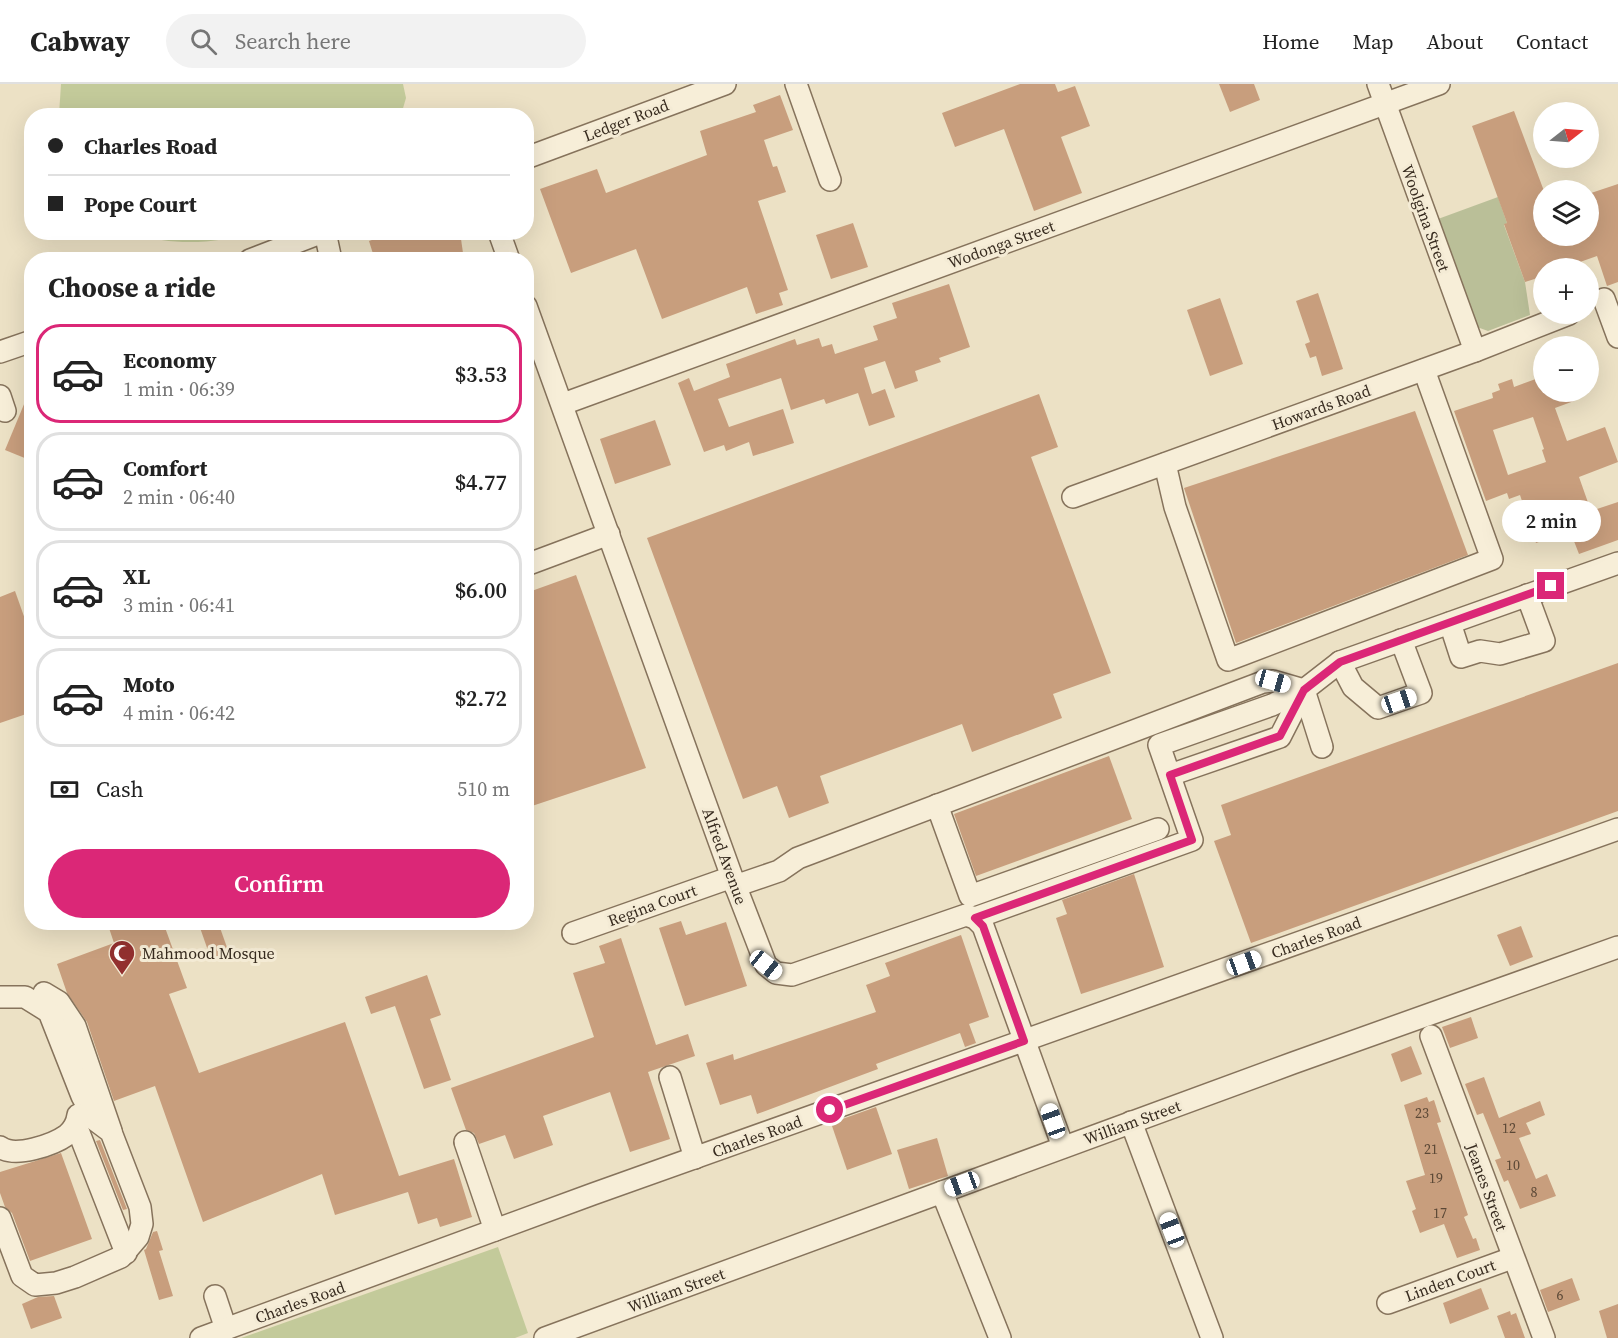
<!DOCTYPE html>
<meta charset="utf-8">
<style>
body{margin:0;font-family:"Source Serif 4",serif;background:#f2f2f2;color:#222;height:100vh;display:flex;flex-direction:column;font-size:22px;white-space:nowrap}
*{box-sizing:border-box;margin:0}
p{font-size:20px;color:#767676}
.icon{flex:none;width:33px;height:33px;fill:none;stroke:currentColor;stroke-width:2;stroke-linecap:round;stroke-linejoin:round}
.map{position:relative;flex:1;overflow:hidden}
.panel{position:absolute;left:24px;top:168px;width:510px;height:678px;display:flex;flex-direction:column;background:#fff;border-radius:24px;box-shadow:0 6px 24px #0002}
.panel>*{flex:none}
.guide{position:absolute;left:24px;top:24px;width:510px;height:132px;border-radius:24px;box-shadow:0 6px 24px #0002;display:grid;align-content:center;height:132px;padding:0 24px;background:#fff}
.needle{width:39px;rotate:73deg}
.buttons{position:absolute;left:1533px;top:18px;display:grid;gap:12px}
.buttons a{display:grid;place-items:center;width:66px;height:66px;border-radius:50%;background:#fff;box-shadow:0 6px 24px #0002;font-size:30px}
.end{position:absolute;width:27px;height:27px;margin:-14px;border:8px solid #db2777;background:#fff;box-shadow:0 0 0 3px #fff}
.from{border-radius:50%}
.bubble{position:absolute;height:42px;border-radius:21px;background:#fff;box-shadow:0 6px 24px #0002;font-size:20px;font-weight:600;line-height:42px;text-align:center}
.car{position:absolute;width:18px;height:36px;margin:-18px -9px;border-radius:8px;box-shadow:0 0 4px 2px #0007;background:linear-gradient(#fff 24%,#345 0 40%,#fff 0 76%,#345 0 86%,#fff 0)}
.guide b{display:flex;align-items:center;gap:21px;height:57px;font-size:22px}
.guide b+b{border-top:2px solid #e0e0e0}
.guide i{width:15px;height:15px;background:#222}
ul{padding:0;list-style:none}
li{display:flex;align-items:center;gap:18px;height:99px;margin:0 12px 9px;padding:0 12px;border:3px solid #e0e0e0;border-radius:24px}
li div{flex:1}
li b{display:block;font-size:22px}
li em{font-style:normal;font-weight:600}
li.selected{border-color:#db2777}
li>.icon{width:54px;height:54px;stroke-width:1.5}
h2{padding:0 24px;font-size:27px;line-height:72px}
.pay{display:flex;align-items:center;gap:15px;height:66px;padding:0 24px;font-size:22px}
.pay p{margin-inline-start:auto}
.action{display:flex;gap:12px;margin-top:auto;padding:12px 24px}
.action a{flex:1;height:69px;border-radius:36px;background:#db2777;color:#fff;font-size:24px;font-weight:600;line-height:69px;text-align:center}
header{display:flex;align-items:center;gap:36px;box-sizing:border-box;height:84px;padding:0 30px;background:#fff;border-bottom:2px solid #e0e0e0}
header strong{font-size:28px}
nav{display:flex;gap:33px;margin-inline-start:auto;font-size:21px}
.search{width:420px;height:54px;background:#f2f2f2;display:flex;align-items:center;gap:15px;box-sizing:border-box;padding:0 21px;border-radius:33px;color:#767676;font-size:22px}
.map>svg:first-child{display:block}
.green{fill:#c3ca9a}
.cemetery{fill:#babf98}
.building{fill:#c89e7d;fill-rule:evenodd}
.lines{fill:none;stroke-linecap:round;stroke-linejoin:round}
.minor-casing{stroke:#86735c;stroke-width:24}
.minor{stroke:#f7eed8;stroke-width:21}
.route{stroke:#db2777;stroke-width:8}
.labels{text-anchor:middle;stroke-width:6;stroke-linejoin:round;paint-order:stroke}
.number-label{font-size:14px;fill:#5b4836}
.street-label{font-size:16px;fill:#372b1f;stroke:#f4ebd5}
.poi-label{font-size:16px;fill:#372b1f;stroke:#f4ebd5;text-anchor:start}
</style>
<header>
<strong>Cabway</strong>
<div class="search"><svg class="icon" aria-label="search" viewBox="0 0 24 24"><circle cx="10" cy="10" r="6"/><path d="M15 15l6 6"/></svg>Search here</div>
<nav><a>Home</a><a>Map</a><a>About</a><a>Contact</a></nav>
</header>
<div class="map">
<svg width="1618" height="1254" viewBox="0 0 1618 1254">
<rect width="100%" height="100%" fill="#ece1c5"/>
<g class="green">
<path d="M61 0H403L406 14 401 31H59Z"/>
<path d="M135 149H255C217 159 172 163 135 149Z"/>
<path d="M498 1163 528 1249 515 1254H241Z"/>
</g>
<path class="cemetery" d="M1498 113 1507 139 1504 141 1525 198 1530 231 1488 247 1477 243 1438 135Z"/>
<g class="building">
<path d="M1020 0H1055L1058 8 1075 2 1090 42 1061 53 1082 109 1034 127 1004 45 955 63 942 29Z"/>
<path d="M1219 0H1254L1260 16 1230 28Z"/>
<path d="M780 11 793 46 764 56 773 83 777 82 786 108 758 117 788 206 779 209 783 221 756 230 747 203 662 235 636 165 571 189 540 105 597 85 606 109 707 71 700 47 756 28 753 21Z"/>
<path d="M1514 27 1544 107V152H1588V110L1618 100V198L1607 202 1597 172 1563 184H1544V192L1525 198 1504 140 1507 139 1472 42Z"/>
<path d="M853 139 868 183 831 195 816 151Z"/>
<path d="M395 148H460L464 176H375L369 157Z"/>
<path d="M949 200 970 263 939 274 941 278 915 287 918 297 895 305 885 277 864 284 872 310 885 305 895 333 869 342 858 309 826 320 824 315 791 326 781 294 718 315 729 343 783 325 794 359 753 372 749 358 726 367 724 361 704 368 678 299 689 294 694 307 730 293 726 280 795 255 797 261 819 254 822 263 832 260 835 270 878 256 873 242 897 234 892 219Z"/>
<path d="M1318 209 1343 285 1322 292 1316 272 1310 274 1305 260 1310 258 1296 217Z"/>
<path d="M1220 214 1243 280 1210 292 1187 226Z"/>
<path d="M1544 292V308H1571L1574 317 1555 324 1567 357 1605 343 1618 378 1579 393 1591 427 1618 418V456L1579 470 1570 447 1536 459 1520 411 1509 415 1507 409 1486 417 1454 327 1493 314 1492 309 1500 306 1498 300 1512 295 1514 303ZM1533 333 1544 365 1542 366 1546 378 1508 391 1493 346Z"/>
<path d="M32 301V377L5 366Z"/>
<path d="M1039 310 1058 363 1031 373 1111 589 1053 610 1062 634 972 668 962 640 820 692 829 719 789 734 777 702 743 715 647 454Z"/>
<path d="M1415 327 1468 471 1236 559 1184 404Z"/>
<path d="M655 336 671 381 615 400 600 355Z"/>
<path d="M576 491 646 684 526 724V509Z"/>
<path d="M15 507 32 555V628L0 639V513Z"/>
<path d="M1618 579V727L1251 859 1214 757 1231 751 1221 721Z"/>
<path d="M1109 672 1132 735 976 792 954 730Z"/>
<path d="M1134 790 1164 883 1081 910 1056 834 1067 830 1062 816Z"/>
<path d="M681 837 686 851 726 838 747 902 685 922 659 844Z"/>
<path d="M107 838H128L130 846 151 838H163L187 904 169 910 199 989 345 938 399 1092 454 1075 472 1133 440 1143 437 1134 418 1140 408 1108 335 1131 322 1090 203 1138 155 1002 114 1017 87 938 67 909 57 880 114 859Z"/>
<path d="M198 838H218L230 872 212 878Z"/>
<path d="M1521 842 1533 873 1510 882 1497 851Z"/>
<path d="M961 851 989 933 969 940 976 959 965 963 960 949 876 980 878 985 757 1030 751 1011 720 1021 706 979 733 970 734 976 876 928 866 901 890 892 885 879Z"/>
<path d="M621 854 656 961 688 950 695 972 648 988 670 1055 630 1068 610 1008 543 1032 553 1061 514 1075 505 1051 479 1060 474 1049 466 1046 451 1004 594 953 573 889 605 879 599 862Z"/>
<path d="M427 891 441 931 430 935 451 996 424 1005 395 922 371 930 365 913Z"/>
<path d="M1471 933 1478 954 1450 964 1442 943Z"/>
<path d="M1411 962 1422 990 1401 998 1391 970Z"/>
<path d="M1484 993 1499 1034 1540 1017 1545 1031 1526 1039 1531 1050 1519 1054 1536 1095 1547 1090 1556 1112 1520 1125 1508 1096 1504 1098 1495 1076 1501 1074 1483 1029 1477 1031 1465 1000Z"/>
<path d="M1427 1013 1429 1018 1434 1016 1441 1038 1437 1039 1468 1131 1464 1133 1473 1155 1476 1154 1480 1166 1457 1174 1444 1140 1420 1149 1412 1127 1416 1125 1406 1097 1425 1091 1404 1021Z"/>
<path d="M876 1023 892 1070 847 1086 831 1039Z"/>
<path d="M937 1054 948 1092 909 1105 897 1066Z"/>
<path d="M100 1056 127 1125 123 1126 96 1057Z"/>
<path d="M61 1069 92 1155 30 1177 12 1129 5 1123 0 1109V1088Z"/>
<path d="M157 1147 163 1166 159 1167 173 1212 159 1216 144 1166 146 1165 153 1148Z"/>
<path d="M1572 1194 1580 1216 1548 1228 1540 1206Z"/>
<path d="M1481 1204 1489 1225 1450 1240 1443 1219Z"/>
<path d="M54 1212 62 1234 31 1245 22 1220 38 1213Z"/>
<path d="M1618 1220V1254H1607L1599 1227Z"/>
<path d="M1510 1227 1511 1231 1516 1229 1525 1254H1505L1497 1232Z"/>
</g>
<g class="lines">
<g class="minor-casing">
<g id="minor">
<path d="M796 0 830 96"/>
<path d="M1378 0 1475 267"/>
<path d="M526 74 725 0"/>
<path d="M325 148 331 176"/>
<path d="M499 148 509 176"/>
<path d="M250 176 323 148"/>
<path d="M1604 215 1618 253"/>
<path d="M526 222 732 793 766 881 776 889 792 891 966 831 975 834 983 842 1063 1063"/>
<path d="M0 268 32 257"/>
<path d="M0 312 5 327"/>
<path d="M563 320 1439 0"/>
<path d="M1165 380 1175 423 1228 576 1492 475 1424 286"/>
<path d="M1073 413 1475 267 1569 230"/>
<path d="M526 481 609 450"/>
<path d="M1450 539 1461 573 1480 567 1500 570 1544 557 1527 511"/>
<path d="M1340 578 1353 603 1378 624 1421 609 1401 556"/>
<path d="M1304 606 1322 663"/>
<path d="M1170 691 1280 653 1304 606"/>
<path d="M937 721 970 812 1158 745"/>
<path d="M735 802 779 787 798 774 1263 598 1273 597 1304 606"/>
<path d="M975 834 1192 756 1159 661 1272 621 1304 606 1340 578 1618 479"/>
<path d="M573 849 732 793"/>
<path d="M44 909 59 918 75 942 111 1047"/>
<path d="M0 913H25L49 928 82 1012 95 1036 111 1048 140 1123 142 1140 138 1153 121 1173 75 1193 56 1199 35 1201 22 1192 0 1134"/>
<path d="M1431 952 1544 1254"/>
<path d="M670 993 695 1074"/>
<path d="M1131 1038 1212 1254"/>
<path d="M76 1041 126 1169"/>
<path d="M465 1058 495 1146"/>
<path d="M0 1063C15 1074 53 1061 67 1051 74 1045 77 1039 78 1031"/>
<path d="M942 1108 1000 1254"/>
<path d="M215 1212 226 1245"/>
<path d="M1388 1219 1512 1174"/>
<path d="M201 1254 593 1110 1618 745"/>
<path d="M545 1254 1293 979 1618 863"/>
</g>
</g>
<use href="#minor" class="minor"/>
</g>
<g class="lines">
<path class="route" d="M830 1026 1024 957 983 842 975 834 1192 756 1170 691 1280 652 1304 606 1340 578 1551 502"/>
</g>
<defs>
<g id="mosque-pin" transform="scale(1.35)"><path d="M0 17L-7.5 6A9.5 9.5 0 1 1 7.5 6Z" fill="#92302f" stroke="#f4ebd5"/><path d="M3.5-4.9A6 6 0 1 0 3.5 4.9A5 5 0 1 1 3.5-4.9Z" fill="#fff"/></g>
</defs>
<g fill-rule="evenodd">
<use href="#mosque-pin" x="122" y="869"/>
</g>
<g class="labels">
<g class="number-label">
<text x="1422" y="1034">23</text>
<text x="1509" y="1049">12</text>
<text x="1431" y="1070">21</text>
<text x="1513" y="1086">10</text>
<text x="1436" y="1099">19</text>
<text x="1534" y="1113">8</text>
<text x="1440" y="1134">17</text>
<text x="1560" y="1216">6</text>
</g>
<g class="street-label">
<text transform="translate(626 36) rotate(-21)" y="6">Ledger Road</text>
<text transform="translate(1426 134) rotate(70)" y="6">Woolgina Street</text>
<text transform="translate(1001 160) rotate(-20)" y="6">Wodonga Street</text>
<text transform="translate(1321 323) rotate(-20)" y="6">Howards Road</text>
<text transform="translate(725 772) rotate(70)" y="6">Alfred Avenue</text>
<text transform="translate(652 821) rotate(-20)" y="6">Regina Court</text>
<text transform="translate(1316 853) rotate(-20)" y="6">Charles Road</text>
<text transform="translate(1132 1038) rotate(-20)" y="6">William Street</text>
<text transform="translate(757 1052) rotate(-20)" y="6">Charles Road</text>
<text transform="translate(1487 1103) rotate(70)" y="6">Jeanes Street</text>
<text transform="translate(1450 1196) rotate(-20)" y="6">Linden Court</text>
<text transform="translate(676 1206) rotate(-20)" y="6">William Street</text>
<text transform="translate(300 1218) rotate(-20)" y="6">Charles Road</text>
</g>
<g class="poi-label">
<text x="142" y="875">Mahmood Mosque</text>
</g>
</g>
</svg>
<div class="buttons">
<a><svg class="needle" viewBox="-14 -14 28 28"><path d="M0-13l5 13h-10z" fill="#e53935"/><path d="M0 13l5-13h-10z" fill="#767676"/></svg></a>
<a><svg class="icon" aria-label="layers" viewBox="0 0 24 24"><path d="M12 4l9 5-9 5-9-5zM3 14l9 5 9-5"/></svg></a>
<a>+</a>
<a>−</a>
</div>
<i class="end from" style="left:830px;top:1026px"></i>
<i class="end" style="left:1551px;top:502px"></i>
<div class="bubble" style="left:1502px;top:416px;width:99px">2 min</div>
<i class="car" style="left:1273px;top:597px;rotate:106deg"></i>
<i class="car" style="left:1399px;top:617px;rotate:71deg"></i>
<i class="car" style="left:1244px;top:879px;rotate:70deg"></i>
<i class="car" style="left:766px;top:881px;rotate:129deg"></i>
<i class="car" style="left:1053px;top:1037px;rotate:340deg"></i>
<i class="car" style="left:962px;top:1100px;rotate:250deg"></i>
<i class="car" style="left:1172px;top:1146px;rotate:339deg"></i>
<div class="guide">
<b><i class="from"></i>Charles Road</b>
<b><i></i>Pope Court</b>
</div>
<section class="panel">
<h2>Choose a ride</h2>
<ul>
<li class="selected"><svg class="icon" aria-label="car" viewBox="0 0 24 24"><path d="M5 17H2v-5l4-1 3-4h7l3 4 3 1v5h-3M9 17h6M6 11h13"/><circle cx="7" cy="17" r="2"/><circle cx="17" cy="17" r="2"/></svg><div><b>Economy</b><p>1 min · 06:39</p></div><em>$3.53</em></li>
<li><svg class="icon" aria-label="car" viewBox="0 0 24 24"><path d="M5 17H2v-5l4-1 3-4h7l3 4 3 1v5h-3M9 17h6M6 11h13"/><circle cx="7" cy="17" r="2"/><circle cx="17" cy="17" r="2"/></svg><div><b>Comfort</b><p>2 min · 06:40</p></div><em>$4.77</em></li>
<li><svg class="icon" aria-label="car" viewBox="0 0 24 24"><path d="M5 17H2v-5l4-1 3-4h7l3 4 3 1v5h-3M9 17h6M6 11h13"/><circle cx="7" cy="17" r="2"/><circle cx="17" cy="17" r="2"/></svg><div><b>XL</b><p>3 min · 06:41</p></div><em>$6.00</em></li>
<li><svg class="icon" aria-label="car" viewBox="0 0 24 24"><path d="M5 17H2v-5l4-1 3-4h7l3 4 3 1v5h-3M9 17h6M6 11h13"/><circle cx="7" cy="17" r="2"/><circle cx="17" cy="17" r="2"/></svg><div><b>Moto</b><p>4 min · 06:42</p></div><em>$2.72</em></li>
</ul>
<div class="pay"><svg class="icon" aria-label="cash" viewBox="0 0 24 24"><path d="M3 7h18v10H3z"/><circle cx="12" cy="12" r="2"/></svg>Cash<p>510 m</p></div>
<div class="action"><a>Confirm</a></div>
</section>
</div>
